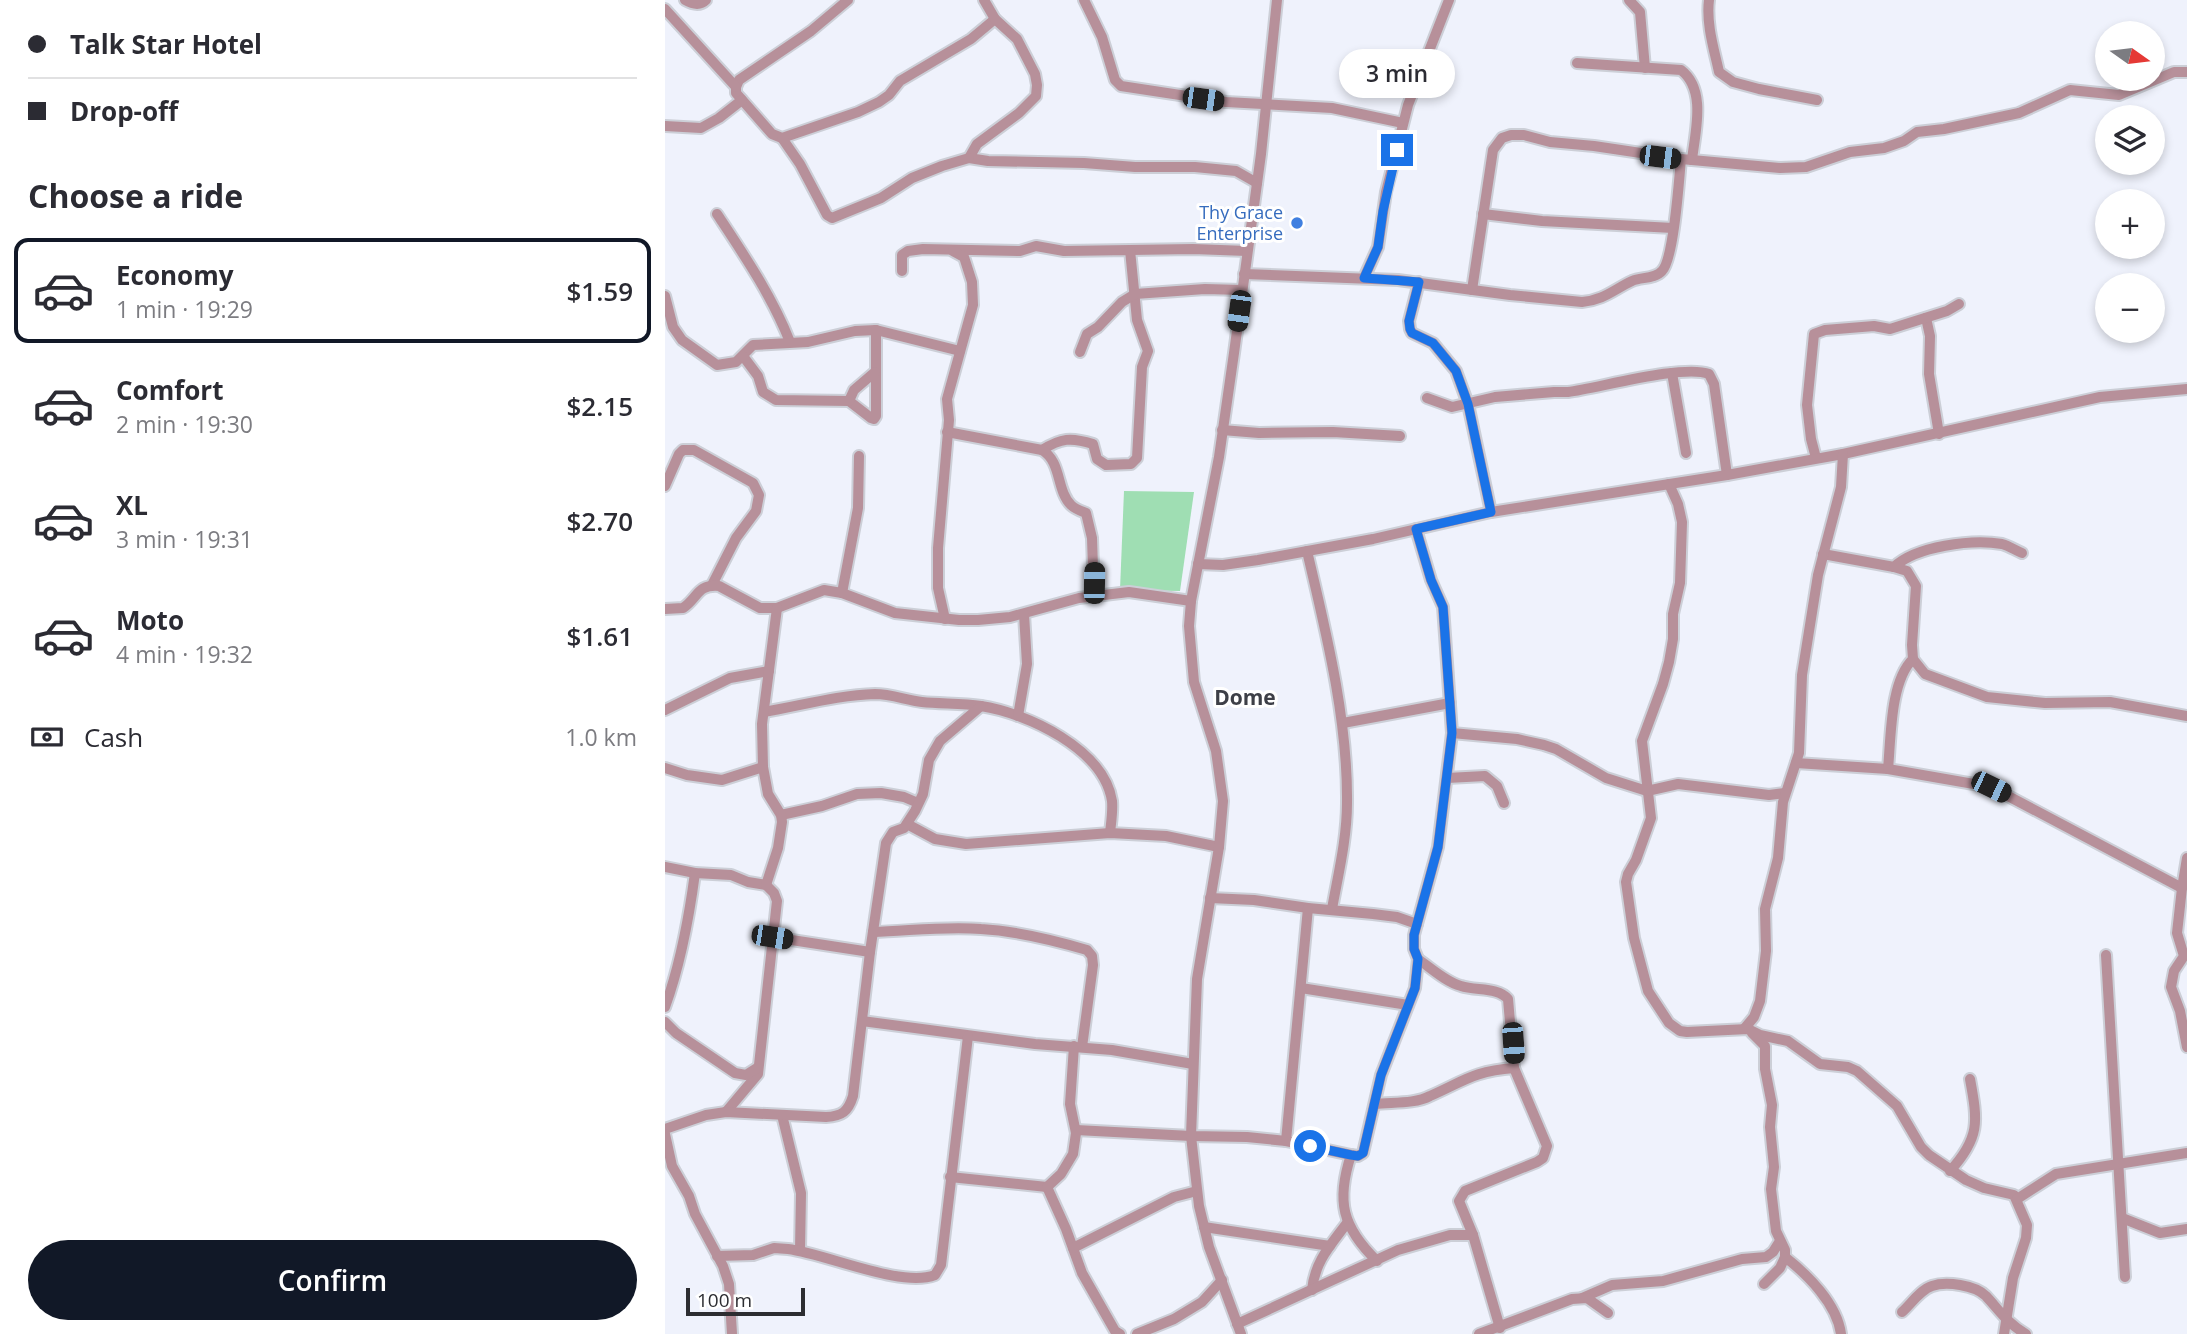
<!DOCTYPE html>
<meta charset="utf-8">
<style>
body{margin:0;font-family:"Open Sans",sans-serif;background:#f7f7f7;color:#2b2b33;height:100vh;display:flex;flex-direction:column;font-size:26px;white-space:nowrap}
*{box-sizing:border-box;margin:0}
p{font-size:23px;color:#7c7c81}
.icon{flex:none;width:38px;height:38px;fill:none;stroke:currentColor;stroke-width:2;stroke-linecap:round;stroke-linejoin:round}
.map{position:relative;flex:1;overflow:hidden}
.drawer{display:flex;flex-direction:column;background:#fff;width:665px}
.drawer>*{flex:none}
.hud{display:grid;align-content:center;height:154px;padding:0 28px;background:#fff}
.needle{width:46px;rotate:104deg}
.controls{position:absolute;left:1430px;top:21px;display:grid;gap:14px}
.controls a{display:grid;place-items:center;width:70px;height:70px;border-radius:50%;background:#fff;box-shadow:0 4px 10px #0003;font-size:35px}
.scale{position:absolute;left:21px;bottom:18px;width:119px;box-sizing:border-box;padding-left:7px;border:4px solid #2c2d31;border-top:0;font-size:19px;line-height:24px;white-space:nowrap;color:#2c2d31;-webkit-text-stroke:5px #fff;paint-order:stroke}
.end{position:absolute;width:32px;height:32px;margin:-16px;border:9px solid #1a73e8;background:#fff;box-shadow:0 0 0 4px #fff}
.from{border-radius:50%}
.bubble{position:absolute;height:49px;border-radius:24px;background:#fff;box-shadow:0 4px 10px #0003;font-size:23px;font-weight:600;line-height:49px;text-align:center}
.car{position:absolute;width:21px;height:42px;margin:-21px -10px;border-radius:9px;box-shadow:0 0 5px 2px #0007;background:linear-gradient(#222 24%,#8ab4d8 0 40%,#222 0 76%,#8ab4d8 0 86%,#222 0)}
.hud b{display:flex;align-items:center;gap:24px;height:66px;font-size:26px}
.hud b+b{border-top:2px solid #e1e1e2}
.hud i{width:18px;height:18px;background:#2b2b33}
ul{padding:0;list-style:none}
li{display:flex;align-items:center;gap:21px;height:105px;margin:0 14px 10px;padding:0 14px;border:4px solid transparent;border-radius:14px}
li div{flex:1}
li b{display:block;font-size:26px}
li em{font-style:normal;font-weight:600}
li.selected{border-color:#111827}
li>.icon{width:63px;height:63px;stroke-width:1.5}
h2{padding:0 28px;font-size:32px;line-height:84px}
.pay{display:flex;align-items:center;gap:18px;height:77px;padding:0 28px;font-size:26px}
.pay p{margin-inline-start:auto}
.button{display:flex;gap:14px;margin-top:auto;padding:14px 28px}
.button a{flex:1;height:80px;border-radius:42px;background:#111827;color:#fff;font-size:28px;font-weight:600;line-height:80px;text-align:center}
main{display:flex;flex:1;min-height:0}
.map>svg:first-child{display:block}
.green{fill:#9fdeb3}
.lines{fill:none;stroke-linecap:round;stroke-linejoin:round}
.minor-casing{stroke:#cccfd7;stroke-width:14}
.minor{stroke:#b7909a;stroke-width:10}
.route{stroke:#1a73e8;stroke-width:9}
.shop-dot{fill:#3f7fe0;stroke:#fff;stroke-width:2.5}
.labels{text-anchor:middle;stroke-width:6;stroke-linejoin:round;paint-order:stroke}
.shop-label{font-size:18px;fill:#366cbe;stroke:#fff;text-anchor:end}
.quarter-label{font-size:21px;font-weight:bold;fill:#3d3f47;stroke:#fff}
</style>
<main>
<section class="drawer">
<div class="hud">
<b><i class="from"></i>Talk Star Hotel</b>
<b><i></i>Drop-off</b>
</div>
<h2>Choose a ride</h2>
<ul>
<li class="selected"><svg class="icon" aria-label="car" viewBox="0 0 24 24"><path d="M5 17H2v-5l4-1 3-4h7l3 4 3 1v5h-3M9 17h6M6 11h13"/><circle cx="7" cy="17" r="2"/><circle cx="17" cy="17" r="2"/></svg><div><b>Economy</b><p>1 min · 19:29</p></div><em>$1.59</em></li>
<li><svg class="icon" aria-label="car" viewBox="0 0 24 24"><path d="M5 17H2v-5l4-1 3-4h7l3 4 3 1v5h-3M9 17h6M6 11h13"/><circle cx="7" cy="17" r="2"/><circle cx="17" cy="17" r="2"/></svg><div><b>Comfort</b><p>2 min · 19:30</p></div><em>$2.15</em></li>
<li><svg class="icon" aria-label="car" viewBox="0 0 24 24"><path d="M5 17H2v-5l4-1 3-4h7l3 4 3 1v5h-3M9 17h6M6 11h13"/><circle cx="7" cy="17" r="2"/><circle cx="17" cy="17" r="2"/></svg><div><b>XL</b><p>3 min · 19:31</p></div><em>$2.70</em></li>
<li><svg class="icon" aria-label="car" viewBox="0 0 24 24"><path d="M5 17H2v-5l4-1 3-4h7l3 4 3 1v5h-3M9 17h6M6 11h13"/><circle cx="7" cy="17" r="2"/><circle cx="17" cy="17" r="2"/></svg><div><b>Moto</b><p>4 min · 19:32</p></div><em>$1.61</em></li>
</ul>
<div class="pay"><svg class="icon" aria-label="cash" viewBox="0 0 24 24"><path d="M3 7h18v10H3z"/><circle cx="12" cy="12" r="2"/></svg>Cash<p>1.0 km</p></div>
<div class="button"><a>Confirm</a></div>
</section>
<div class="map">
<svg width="1522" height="1334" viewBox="0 0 1522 1334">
<rect width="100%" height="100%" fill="#eff2fc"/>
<path class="green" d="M459 491 529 492 515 591 455 590Z"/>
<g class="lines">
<g class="minor-casing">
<g id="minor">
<path d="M20 0C27 4 35 6 41 0"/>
<path d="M183 0 146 31 74 80 71 87V93L107 134 117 138 193 112 214 102 224 95 235 81 306 39 330 19"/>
<path d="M319 0 330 19 352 39 370 74 372 85 371 96 354 113 312 144 304 158 323 161 419 163 470 167H530L571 171 592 183"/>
<path d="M419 0 437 37 450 80 456 86 561 102 667 108 738 123"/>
<path d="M964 0 975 12 980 68"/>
<path d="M1044 0C1041 24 1049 49 1054 72L1068 82 1094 89 1152 100"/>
<path d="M0 9 71 87"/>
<path d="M912 63 1016 70C1042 90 1030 132 1027 160"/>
<path d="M0 126 36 128 54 118 77 100"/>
<path d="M117 138 135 164 162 215 167 218 216 198 247 178 277 166 304 158"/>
<path d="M52 214C79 255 107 296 125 342"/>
<path d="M818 214 877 221 1008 228"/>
<path d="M465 250 528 249 582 251"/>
<path d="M237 271V255L243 251 258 249 355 251 371 246 399 251 465 250 472 320 483 351 477 367 472 458 466 464 441 465 432 459 428 444C406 437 396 438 377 450"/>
<path d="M579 274 733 280 845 295 917 302C939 300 948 290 967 281 976 277 990 279 997 271 1009 259 1014 179 1016 159"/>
<path d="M699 278 713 247 721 192 743 105 784 0"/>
<path d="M754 282 744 321 745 329 747 333 768 343 791 371 803 404 826 512"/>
<path d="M807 290 828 150 837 138 846 135H859L885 142 929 146 1016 159 1115 168 1141 167 1185 152 1219 148 1239 141 1252 132 1279 129 1354 113 1405 90 1454 95 1509 72H1522"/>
<path d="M0 296 8 327 17 340 52 365 71 362 88 345 143 342 190 331 211 330 295 351"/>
<path d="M1261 318 1265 336 1264 374 1274 434"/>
<path d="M415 352 422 334 433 327 457 302 470 294 540 289 577 290"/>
<path d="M78 356 93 376 98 392 111 400 184 401 206 418 209 419 211 416V330"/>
<path d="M1007 373 1021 453"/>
<path d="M762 398 787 407 830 397 889 392H903C934 388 1018 364 1044 374L1049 384 1062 475"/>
<path d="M184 401 189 390 210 372"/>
<path d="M557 430 594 433 668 432 735 436"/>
<path d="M282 432 377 450C397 462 391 490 406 505 410 509 416 511 421 513L427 538 429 597"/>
<path d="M1151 458 1146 439 1142 405 1149 334 1160 330 1209 326 1225 329 1282 311 1294 304"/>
<path d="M1004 484 1013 504 1017 522 1015 583 1008 614V639L1004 662 998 684 977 741 986 818 971 860 963 874 961 882 969 938 983 991 1004 1023 1015 1031 1022 1032 1083 1029 1095 1035 1123 1041 1155 1064 1183 1067 1192 1071 1232 1106 1256 1147 1264 1155 1301 1180 1319 1188 1349 1195 1362 1225 1361 1238 1348 1278 1339 1334"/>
<path d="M0 486 14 454 18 450H29L88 483 94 495 91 511 71 538 47 585"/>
<path d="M642 551C661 632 683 720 682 803 682 839 673 875 667 909"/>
<path d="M1158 554 1229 567 1242 571 1251 586 1247 645 1248 659 1260 674 1322 697 1380 703 1445 702 1522 716"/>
<path d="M533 564 558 565 593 560 708 539 826 512 1062 475 1178 454 1435 397 1522 389"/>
<path d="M1229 567C1251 546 1307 539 1337 544 1344 546 1350 550 1357 553"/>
<path d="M177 593 193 508 194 456"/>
<path d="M0 609 18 608C33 598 32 584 54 586L95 608H112L159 590 177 593 230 613 294 620H313L345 617 414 598 464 592 526 601"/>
<path d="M280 619 273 588V548L284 420 282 399 308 305 307 282 299 257 288 251"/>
<path d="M0 710 65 678 104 671"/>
<path d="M99 712C135 706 173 695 210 694 226 694 241 700 257 702 276 704 297 703 316 706 362 713 439 749 447 801 448 811 446 823 445 833"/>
<path d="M353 716 362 664 359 614"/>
<path d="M678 723 785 703"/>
<path d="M787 733 852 739 879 745 891 749 941 778 982 791 1013 784 1104 795 1120 793"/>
<path d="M1131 763 1223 769 1326 787 1517 888"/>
<path d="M0 768 22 775 57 780 98 767"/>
<path d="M1223 769C1226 738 1225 681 1248 659"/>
<path d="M782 778 820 776 832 786 839 803"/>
<path d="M116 815 157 806 192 794 216 793 239 797 253 803"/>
<path d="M242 824 270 839 301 844 445 833 501 836 554 847"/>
<path d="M1522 858 1517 888 1512 933 1519 956 1509 971 1506 987 1515 1011 1522 1047"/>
<path d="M0 867 30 873 66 875 83 882 101 885 109 893 112 901 93 1074 61 1112"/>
<path d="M101 885 113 848 117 822 116 815 103 794 98 767 97 724 112 608"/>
<path d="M545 898 589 900 643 908 708 914 732 917 752 924"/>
<path d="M208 932C244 931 280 926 316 929 351 931 388 940 422 950L427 956 428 965 417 1047"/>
<path d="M107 937 205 952"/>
<path d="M1441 955 1460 1277"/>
<path d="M753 959C766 968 781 982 796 986 811 991 833 987 843 999L849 1068 882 1146 878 1158 872 1162 800 1191 794 1201 808 1235 835 1328"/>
<path d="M636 988 743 1005"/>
<path d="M0 1007C16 963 24 918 30 873"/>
<path d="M197 1021 370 1044 447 1050 528 1064"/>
<path d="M0 1022 11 1033 70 1073 81 1075 92 1068"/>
<path d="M1079 1029 1089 1017 1095 1001 1101 951 1100 909 1113 858 1118 802 1134 753 1137 675 1153 575 1176 487 1178 454"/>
<path d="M1087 1033 1100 1046V1069L1107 1105 1105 1127 1109 1167 1106 1189 1111 1231 1120 1250V1257L1115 1268 1099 1284"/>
<path d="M710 1104C727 1102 750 1104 765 1096 799 1081 809 1071 849 1068"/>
<path d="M117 1115 136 1193 135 1250"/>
<path d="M0 1129 41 1115 61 1112 161 1117C177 1116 183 1112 188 1096L205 952 221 843 228 832 239 828 250 811 258 794 264 760 275 741 316 706"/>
<path d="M411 1130 526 1136 582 1137 621 1141 686 1155 693 1156 698 1153 716 1075 750 988 753 959 749 949V935L773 847 787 733 778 607 766 580 751 529"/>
<path d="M0 1134 7 1166 24 1196 30 1214 58 1266 64 1284 67 1334"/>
<path d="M621 1141 643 908"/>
<path d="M686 1155C671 1201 677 1227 712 1261"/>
<path d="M1285 1171C1315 1138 1313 1122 1305 1079"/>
<path d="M285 1177 382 1187"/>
<path d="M382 1187 401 1229 417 1273 450 1331 455 1334"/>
<path d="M382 1187 396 1174 408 1154 411 1133 405 1104 409 1046"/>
<path d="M1352 1199 1391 1174 1522 1153"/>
<path d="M1457 1218 1495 1233 1522 1229"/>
<path d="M539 1227 665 1246"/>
<path d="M408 1248 509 1197 532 1191"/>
<path d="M52 1256 88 1255 109 1248 123 1249C162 1254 236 1288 270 1275L276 1265 303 1036"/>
<path d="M1120 1257C1143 1275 1172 1304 1176 1334"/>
<path d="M647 1290C650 1261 665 1246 682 1223"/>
<path d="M917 1298 947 1285 998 1281 1077 1259 1101 1257 1108 1252 1115 1241"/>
<path d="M1237 1312C1246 1304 1255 1290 1267 1286 1281 1281 1310 1285 1321 1296 1334 1310 1343 1324 1361 1334"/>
<path d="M572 1324 733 1250 785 1235H808"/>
<path d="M472 1334 509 1319 537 1302 557 1280"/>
<path d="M576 1334 544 1247 534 1206 526 1136 532 979 554 847 558 801 551 751 529 682 524 626 526 601 554 457 569 353 596 154 612 0"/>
<path d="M814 1334 907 1299 922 1298 943 1313"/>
</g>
</g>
<use href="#minor" class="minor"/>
</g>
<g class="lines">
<path class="route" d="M645 1146 686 1155 693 1156 698 1153 716 1075 750 988 753 959 749 949V935L773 847 787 733 778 607 766 580 751 529 826 512 803 404 791 371 768 343 747 333 745 329 744 321 754 282 699 278 713 247 718 211 732 150"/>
</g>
<circle class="shop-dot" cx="632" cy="223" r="7"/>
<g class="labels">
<g class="shop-label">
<text x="618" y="219">Thy Grace<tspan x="618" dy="21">Enterprise</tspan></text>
</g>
<g class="quarter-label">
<text x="580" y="705">Dome</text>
</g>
</g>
</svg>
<div class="controls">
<a><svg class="needle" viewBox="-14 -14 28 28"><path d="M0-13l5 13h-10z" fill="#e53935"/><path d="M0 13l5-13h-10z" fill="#7c7c81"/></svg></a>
<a><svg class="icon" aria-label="layers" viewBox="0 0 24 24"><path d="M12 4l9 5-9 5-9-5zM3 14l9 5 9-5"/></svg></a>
<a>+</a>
<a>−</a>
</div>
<div class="scale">100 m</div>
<i class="end from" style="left:645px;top:1146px"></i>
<i class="end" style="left:732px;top:150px"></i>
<div class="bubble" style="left:674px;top:49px;width:116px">3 min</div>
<i class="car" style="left:538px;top:99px;rotate:98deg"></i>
<i class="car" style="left:995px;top:157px;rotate:97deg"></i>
<i class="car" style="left:574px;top:311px;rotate:188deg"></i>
<i class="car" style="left:429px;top:583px;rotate:1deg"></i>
<i class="car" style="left:1326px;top:787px;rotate:116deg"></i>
<i class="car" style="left:107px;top:937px;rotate:99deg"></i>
<i class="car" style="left:848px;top:1043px;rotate:176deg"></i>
</div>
</main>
